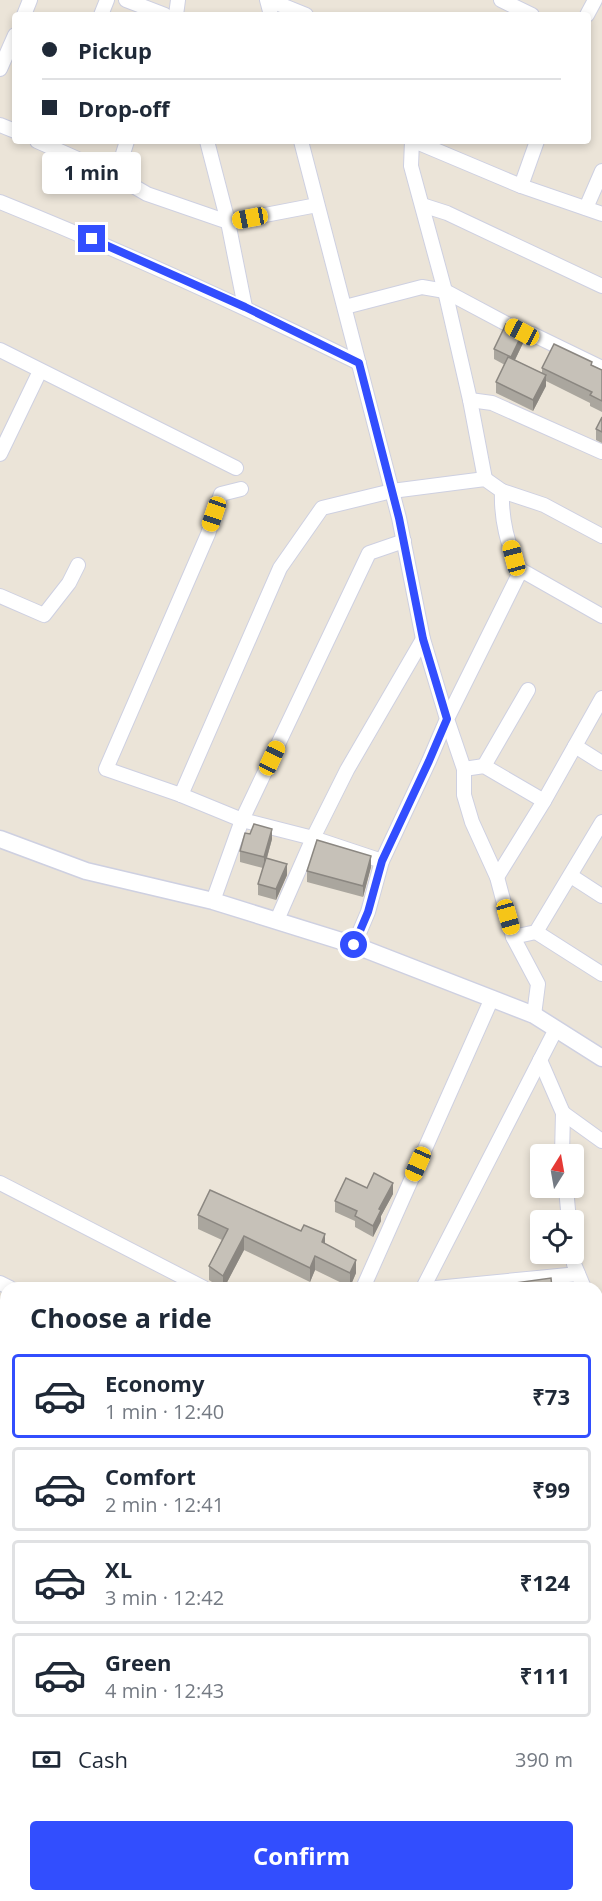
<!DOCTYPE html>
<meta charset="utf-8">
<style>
body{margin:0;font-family:"Open Sans",sans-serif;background:#f6f6f7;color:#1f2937;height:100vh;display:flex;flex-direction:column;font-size:22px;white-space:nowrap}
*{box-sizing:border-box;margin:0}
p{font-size:20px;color:#747a83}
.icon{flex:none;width:33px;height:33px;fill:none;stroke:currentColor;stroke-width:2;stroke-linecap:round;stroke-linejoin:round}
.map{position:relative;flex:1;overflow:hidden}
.details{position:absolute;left:0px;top:1282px;width:603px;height:620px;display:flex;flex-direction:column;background:#fff;border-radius:18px 18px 0 0;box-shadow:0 3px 9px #0003}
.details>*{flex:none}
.banner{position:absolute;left:12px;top:12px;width:579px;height:132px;border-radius:6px;box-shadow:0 3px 9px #0003;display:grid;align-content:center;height:132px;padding:0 30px;background:#fff}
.needle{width:39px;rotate:11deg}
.controls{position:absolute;left:530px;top:1144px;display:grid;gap:12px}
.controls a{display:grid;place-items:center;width:54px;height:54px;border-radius:6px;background:#fff;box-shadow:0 3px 9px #0003;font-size:30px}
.end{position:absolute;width:27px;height:27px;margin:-14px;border:8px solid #324efe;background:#fff;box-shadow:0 0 0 3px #fff}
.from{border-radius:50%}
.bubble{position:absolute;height:42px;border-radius:6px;background:#fff;box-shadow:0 3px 9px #0003;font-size:20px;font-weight:700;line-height:42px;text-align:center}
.car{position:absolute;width:18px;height:36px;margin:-18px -9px;border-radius:8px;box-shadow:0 0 4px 2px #0007;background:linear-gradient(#f5c518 24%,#345 0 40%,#f5c518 0 76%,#345 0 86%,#f5c518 0)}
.banner b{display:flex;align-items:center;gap:21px;height:57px;font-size:22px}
.banner b+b{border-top:2px solid #e0e1e3}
.banner i{width:15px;height:15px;background:#1f2937}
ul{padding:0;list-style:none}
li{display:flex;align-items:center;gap:18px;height:84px;margin:0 12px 9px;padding:0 18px;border:3px solid #e0e1e3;border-radius:6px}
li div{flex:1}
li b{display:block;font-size:22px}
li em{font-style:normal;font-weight:700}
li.current{border-color:#324efe}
li>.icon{width:54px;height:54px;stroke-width:1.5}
h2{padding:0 30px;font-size:27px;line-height:72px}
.pay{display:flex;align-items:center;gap:15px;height:66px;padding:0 30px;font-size:22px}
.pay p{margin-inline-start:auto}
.cta{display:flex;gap:12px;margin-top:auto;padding:12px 30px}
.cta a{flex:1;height:69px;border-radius:6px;background:#324efe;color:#fff;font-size:24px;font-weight:700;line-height:69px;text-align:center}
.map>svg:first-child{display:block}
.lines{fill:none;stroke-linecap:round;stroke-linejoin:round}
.minor-casing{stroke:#ced0e1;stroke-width:16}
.tertiary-casing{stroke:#ced0e1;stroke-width:19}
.minor{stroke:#fff;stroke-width:14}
.tertiary{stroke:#fff;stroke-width:16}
.wall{fill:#aaa69e}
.shaded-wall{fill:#8b8781}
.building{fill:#c6c1b8;stroke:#8b8781;stroke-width:1.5}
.route{stroke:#324efe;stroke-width:8}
</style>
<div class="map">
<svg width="602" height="1901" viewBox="0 0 602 1901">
<rect width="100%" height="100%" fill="#ebe4d8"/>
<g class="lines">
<g class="minor-casing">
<g id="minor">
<path d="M126 0 165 15"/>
<path d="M267 0 271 15"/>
<path d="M269 0 306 15"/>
<path d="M501 0 532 15"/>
<path d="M24 15 30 0"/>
<path d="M101 15 107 0"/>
<path d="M176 15 178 0"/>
<path d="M587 15 595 0"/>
<path d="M0 69 15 35"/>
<path d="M0 125 15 131"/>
<path d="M37 141 116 176 147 194 228 222 317 205"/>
<path d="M207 141 228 222 245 307"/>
<path d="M301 141 399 518 423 639 447 719 429 761 382 861 368 912 354 945"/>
<path d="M412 141 411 166 445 291 470 400 485 479"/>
<path d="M414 141 521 186 602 214"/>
<path d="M116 176 127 141"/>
<path d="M521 186 537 141"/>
<path d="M0 202C122 251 241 305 359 363"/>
<path d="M422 205 447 213 602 286"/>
<path d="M586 208 602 171"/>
<path d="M345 307 422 287 445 291 522 332 532 334 602 368"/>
<path d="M0 350 236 468"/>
<path d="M470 400 492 403 602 452"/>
<path d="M0 454 40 371"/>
<path d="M241 489 221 494 208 534 106 769 181 795 242 820 313 838 382 861"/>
<path d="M502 491C501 517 507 548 521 570L602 616"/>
<path d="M521 570 447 719 464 769V795L472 822 497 877 513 937 538 984 534 1015"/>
<path d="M0 596 44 615 69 583 78 565"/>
<path d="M575 746 602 763"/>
<path d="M484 766 528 690"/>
<path d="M464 769 484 766 544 801"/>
<path d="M181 795 280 568 322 508 392 491 485 479 502 491 544 505 602 536"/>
<path d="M571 876 602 896"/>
<path d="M497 877 544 801 602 698"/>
<path d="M213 901 242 820 369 553 404 541"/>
<path d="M277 920 313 838 347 770 423 639"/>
<path d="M536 932 602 974"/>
<path d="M513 937 536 932 602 822"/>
<path d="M540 1060 563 1113 562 1155"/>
<path d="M563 1113 602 1141"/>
<path d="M0 1183 204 1288"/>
<path d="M566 1188 569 1221"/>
<path d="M573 1254 574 1264 584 1288"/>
<path d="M0 1283 10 1288"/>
<path d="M363 1288 492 998"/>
<path d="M423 1288 556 1029"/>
<path d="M436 1288 578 1274"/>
<path d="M597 1304 602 1323"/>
<path d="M0 1325 6 1324"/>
<path d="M597 1389H602"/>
<path d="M0 1462 6 1461"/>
<path d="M0 1858 6 1861"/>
<path d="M76 1896 86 1901"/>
</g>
</g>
<g class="tertiary-casing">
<path id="tertiary" d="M0 839 86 871 213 901 354 945 534 1015 602 1058"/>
</g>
<use href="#minor" class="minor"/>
<use href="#tertiary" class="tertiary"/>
</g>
<g class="wall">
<path d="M523 343 515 360 542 373V368L592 365 602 370V412L590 406V403L546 381V386L533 411 496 393V382L505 365 494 359V349Z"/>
<path d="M602 417V443L596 440V429Z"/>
<path d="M272 839 267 858 287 875 276 900 258 895V884L263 868 240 862V851Z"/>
<path d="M371 867 363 897 307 882V871Z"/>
<path d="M367 1188 393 1194 381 1216V1221L373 1237 355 1227V1221L335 1212V1201Z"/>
<path d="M198 1215 301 1231 325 1244 356 1273 350 1287 315 1270 310 1282 244 1250 224 1288H221L209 1280V1266L222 1240 198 1229Z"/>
<path d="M597 1321H600L599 1357H597Z"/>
</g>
<g class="shaded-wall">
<path d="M523 332V343L511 368V357Z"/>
<path d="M546 375V386L533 411V400Z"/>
<path d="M272 829V839L264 868V857Z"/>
<path d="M371 856V867L363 897V886Z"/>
<path d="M287 864V875L276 900V889Z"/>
<path d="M393 1183V1194L381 1216V1221L373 1237V1226L379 1209Z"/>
<path d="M325 1234V1248L322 1242Z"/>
<path d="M244 1236V1250L224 1288H223V1276Z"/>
<path d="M315 1256V1270L310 1282V1268Z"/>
<path d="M356 1260V1273L350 1287V1273Z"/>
</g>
<g class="building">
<path d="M506 324 523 332 511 357 494 349Z"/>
<path d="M554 344 592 362 591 365 602 370V401L590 395 592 392 542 368Z"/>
<path d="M508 357 546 375 533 400 496 382Z"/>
<path d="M602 417V432L596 429Z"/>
<path d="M254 824 272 829 264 857 240 851 245 833 250 834Z"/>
<path d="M317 840 371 856 363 886 307 871Z"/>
<path d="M266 858 287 864 276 889 258 884Z"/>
<path d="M374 1173 393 1183 379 1209 381 1210 373 1226 355 1216 357 1211 335 1201 346 1178 367 1188Z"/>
<path d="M210 1190 301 1231 304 1225 325 1234 322 1242 356 1260 350 1273 315 1256 310 1268 244 1236 223 1276 209 1266 228 1229 198 1215Z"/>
<path d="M551 1278 552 1288H478Z"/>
<path d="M465 1286V1288H446Z"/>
<path d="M597 1321H600L599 1346H597Z"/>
</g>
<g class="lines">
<path class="route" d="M92 239 245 307 359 363 399 518 423 639 447 719 429 761 382 861 368 912 354 945"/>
</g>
</svg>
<div class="controls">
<a><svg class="needle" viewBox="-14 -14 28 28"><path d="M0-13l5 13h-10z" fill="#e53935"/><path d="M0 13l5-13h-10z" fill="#747a83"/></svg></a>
<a><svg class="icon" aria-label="locate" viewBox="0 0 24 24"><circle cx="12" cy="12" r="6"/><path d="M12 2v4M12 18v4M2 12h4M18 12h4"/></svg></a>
</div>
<i class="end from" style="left:354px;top:945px"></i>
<i class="end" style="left:92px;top:239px"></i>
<div class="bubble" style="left:42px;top:152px;width:99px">1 min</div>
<i class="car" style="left:250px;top:218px;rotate:259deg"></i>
<i class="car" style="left:522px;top:332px;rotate:298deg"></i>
<i class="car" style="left:214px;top:514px;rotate:199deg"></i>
<i class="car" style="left:514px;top:558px;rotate:345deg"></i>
<i class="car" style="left:272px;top:758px;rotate:25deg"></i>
<i class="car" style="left:508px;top:917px;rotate:164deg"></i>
<i class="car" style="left:418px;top:1164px;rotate:204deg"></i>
<div class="banner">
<b><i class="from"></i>Pickup</b>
<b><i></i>Drop-off</b>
</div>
<section class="details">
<h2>Choose a ride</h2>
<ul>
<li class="current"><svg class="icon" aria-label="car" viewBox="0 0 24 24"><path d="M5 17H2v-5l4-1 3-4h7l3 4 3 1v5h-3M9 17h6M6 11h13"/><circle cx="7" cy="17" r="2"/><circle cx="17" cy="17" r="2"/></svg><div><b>Economy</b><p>1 min · 12:40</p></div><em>₹73</em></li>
<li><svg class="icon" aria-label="car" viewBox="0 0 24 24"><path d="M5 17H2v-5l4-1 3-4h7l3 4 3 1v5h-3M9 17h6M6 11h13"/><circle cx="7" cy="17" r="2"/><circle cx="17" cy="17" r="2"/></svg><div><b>Comfort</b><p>2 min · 12:41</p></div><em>₹99</em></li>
<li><svg class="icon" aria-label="car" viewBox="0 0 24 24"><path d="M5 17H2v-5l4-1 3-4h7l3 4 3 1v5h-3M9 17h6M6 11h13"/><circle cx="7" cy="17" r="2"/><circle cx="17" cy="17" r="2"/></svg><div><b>XL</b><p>3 min · 12:42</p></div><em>₹124</em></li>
<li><svg class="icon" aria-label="car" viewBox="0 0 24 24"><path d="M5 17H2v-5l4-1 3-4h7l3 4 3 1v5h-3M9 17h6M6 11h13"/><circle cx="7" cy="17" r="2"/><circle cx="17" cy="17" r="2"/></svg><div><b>Green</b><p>4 min · 12:43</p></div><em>₹111</em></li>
</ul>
<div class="pay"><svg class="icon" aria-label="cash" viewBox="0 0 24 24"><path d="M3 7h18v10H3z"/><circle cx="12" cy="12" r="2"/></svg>Cash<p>390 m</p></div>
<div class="cta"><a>Confirm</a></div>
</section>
</div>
